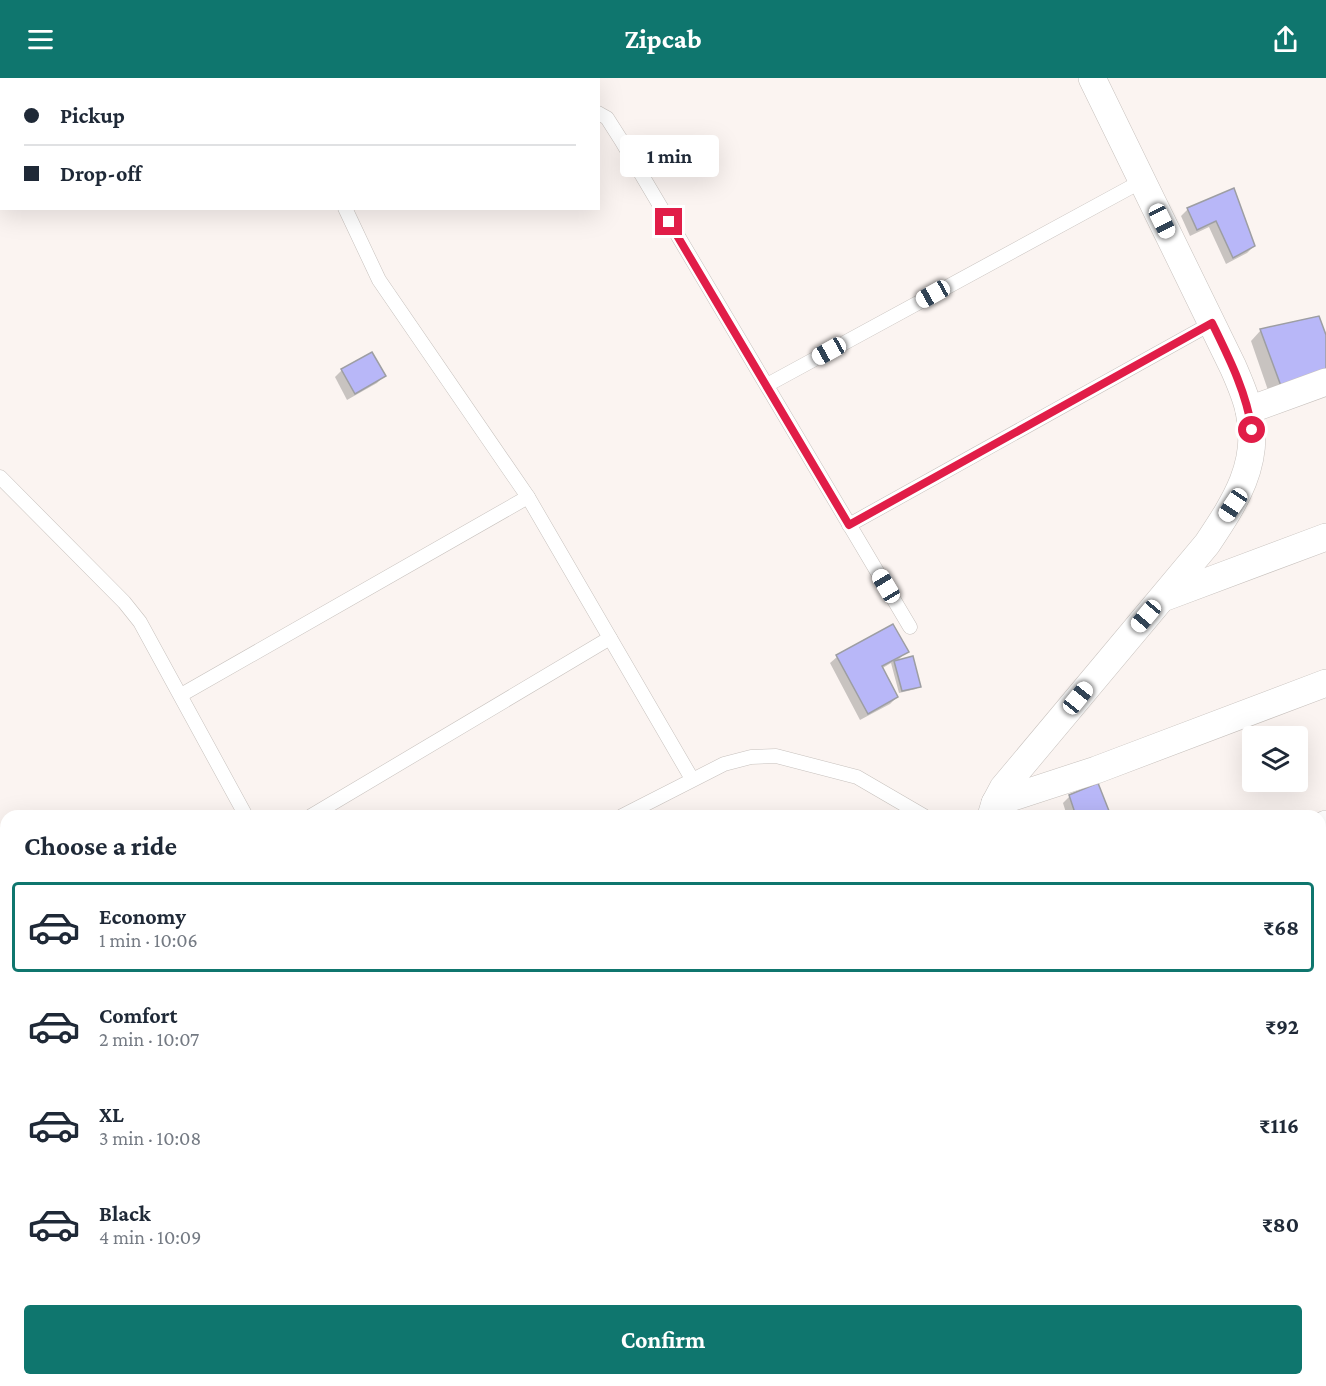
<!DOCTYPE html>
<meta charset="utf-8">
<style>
body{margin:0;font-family:"Crimson Pro",serif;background:#f2f2f3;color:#1f2937;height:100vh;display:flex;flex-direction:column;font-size:22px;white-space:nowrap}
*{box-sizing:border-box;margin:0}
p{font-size:20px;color:#747a83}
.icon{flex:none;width:33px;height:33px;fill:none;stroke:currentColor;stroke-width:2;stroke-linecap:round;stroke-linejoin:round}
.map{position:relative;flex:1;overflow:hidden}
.details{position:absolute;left:0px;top:732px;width:1326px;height:576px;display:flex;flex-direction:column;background:#fff;border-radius:18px 18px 0 0;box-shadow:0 6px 24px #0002}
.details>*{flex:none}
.top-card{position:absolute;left:0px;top:0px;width:600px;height:132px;box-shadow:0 6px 24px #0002;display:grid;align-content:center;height:132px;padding:0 24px;background:#fff}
.tools{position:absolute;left:1242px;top:648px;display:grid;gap:12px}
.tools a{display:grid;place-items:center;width:66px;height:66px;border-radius:6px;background:#fff;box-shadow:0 6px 24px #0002;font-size:30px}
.end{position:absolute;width:27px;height:27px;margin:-14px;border:8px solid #e11d48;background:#fff;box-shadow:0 0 0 3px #fff}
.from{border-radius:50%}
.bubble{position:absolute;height:42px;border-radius:6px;background:#fff;box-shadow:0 6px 24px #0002;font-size:20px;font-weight:700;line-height:42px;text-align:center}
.car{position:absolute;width:18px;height:36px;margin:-18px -9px;border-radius:8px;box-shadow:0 0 4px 2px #0007;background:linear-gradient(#fff 24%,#345 0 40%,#fff 0 76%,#345 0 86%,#fff 0)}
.top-card b{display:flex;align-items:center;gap:21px;height:57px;font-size:22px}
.top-card b+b{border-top:2px solid #e0e1e3}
.top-card i{width:15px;height:15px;background:#1f2937}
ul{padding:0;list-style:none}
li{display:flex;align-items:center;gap:18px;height:90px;margin:0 12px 9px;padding:0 12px;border:3px solid transparent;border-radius:6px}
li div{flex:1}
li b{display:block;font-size:22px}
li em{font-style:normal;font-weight:700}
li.active{border-color:#0f766e}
li>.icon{width:54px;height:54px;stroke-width:1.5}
h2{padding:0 24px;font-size:27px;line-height:72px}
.button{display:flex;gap:12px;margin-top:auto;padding:12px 24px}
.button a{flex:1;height:69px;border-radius:6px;background:#0f766e;color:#fff;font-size:24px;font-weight:700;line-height:69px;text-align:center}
header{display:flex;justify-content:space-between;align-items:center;height:78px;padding:0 24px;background:#0f766e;color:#fff;font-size:27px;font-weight:700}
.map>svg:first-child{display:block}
.shadow{fill:#0003}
.building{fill:#b8b7f8;stroke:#9d9ea3;stroke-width:1.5}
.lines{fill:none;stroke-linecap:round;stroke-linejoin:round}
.lane-casing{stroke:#c7c1bd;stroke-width:15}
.street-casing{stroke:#c7c1bd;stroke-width:28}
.lane{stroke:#fff;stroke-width:14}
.street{stroke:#fff;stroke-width:27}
.route{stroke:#e11d48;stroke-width:8}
</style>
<header><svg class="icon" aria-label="menu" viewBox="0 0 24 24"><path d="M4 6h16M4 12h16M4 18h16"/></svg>Zipcab<svg class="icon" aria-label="share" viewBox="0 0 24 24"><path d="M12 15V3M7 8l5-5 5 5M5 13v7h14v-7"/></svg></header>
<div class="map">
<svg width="1326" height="1308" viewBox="0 0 1326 1308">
<rect width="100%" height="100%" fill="#fbf4f1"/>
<g class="shadow">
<path d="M1233 112 1254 168 1247 175 1226 186 1209 149 1190 158 1181 138 1188 131Z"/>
<path d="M1261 252 1326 300 1270 318 1251 263Z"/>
<path d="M371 276 384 298 377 305 347 322 335 299 342 292Z"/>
<path d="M907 573 896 584 919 608 916 611 899 615 891 585 881 591 897 619 890 626 860 642 830 585 837 579Z"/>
<path d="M1070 718 1109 738H1067L1063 725Z"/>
<path d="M1326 1277V1308H1303L1301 1302H1320V1280Z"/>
<path d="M575 1302H605L597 1308H580Z"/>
</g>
<g class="building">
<path d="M1234 110 1255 168 1233 180 1216 143 1197 152 1187 130Z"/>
<path d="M1319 238 1326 257V294L1281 308 1260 251Z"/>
<path d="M372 274 386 298 355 316 341 291Z"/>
<path d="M893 546 909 574 882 588 898 619 868 636 836 577Z"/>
<path d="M913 578 921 609 902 613 894 583Z"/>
<path d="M1098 705 1111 738H1076L1069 717Z"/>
<path d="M1326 1276V1308H1313L1310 1302H1320V1278Z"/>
</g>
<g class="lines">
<g class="lane-casing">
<g id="lane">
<path d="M284 0 285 2"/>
<path d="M598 35 607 40 621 62 910 549"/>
<path d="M345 130 379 202 528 419 692 701"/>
<path d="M767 307 1142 103"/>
<path d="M0 399 124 524 140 544 246 738"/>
<path d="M849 447 1212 245"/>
<path d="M181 617 528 419"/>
<path d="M311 738 610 560"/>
<path d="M622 738 724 686 751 679 776 678 857 699 924 738"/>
<path d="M877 1302 890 1308"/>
</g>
</g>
<g class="street-casing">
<g id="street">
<path d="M1249 332 1326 304"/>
<path d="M1163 520 1326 459"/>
<path d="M995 725 1096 692 1326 605"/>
<path d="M991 738 995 725 1003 710 1207 466C1235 424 1261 385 1249 333 1246 318 1239 303 1233 289L1092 0"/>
<path d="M1320 749 1326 746"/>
<path d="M1320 907 1326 904"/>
<path d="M1320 1240 1326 1224"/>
<path d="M1121 1302 1122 1308"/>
<path d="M1212 1308 1227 1302"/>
</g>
</g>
<use href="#lane" class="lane"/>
<use href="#street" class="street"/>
</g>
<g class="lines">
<path class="route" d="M669 144 849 447 1212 245C1229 280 1246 313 1252 352"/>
</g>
</svg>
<div class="tools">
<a><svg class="icon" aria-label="layers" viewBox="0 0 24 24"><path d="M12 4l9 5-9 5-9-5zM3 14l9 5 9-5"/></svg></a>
</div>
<i class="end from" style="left:1252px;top:352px"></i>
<i class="end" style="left:669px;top:144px"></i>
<div class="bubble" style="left:620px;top:57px;width:99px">1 min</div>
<i class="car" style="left:1162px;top:143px;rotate:154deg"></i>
<i class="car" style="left:933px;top:216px;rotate:241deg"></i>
<i class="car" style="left:829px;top:273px;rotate:241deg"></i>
<i class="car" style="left:1233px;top:427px;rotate:214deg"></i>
<i class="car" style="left:886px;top:508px;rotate:329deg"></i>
<i class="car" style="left:1146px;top:538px;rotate:220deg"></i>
<i class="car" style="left:1078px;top:620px;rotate:39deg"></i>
<div class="top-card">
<b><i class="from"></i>Pickup</b>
<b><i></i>Drop-off</b>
</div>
<section class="details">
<h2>Choose a ride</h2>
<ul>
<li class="active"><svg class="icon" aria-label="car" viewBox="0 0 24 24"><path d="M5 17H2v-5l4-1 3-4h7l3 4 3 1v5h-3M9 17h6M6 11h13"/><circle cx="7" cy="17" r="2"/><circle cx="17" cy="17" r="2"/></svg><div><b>Economy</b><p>1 min · 10:06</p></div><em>₹68</em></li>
<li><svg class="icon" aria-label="car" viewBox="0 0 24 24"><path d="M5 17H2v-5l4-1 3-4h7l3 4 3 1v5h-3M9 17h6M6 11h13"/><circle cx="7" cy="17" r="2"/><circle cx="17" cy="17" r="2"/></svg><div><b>Comfort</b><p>2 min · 10:07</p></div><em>₹92</em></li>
<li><svg class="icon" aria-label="car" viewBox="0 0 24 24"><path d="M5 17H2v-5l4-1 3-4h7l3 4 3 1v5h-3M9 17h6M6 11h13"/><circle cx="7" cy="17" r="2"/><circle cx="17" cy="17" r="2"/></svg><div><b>XL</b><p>3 min · 10:08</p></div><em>₹116</em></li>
<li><svg class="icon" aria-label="car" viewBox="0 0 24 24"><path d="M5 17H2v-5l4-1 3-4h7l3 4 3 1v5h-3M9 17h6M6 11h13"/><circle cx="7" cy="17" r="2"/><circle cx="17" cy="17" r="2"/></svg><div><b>Black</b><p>4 min · 10:09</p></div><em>₹80</em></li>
</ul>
<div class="button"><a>Confirm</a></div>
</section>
</div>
